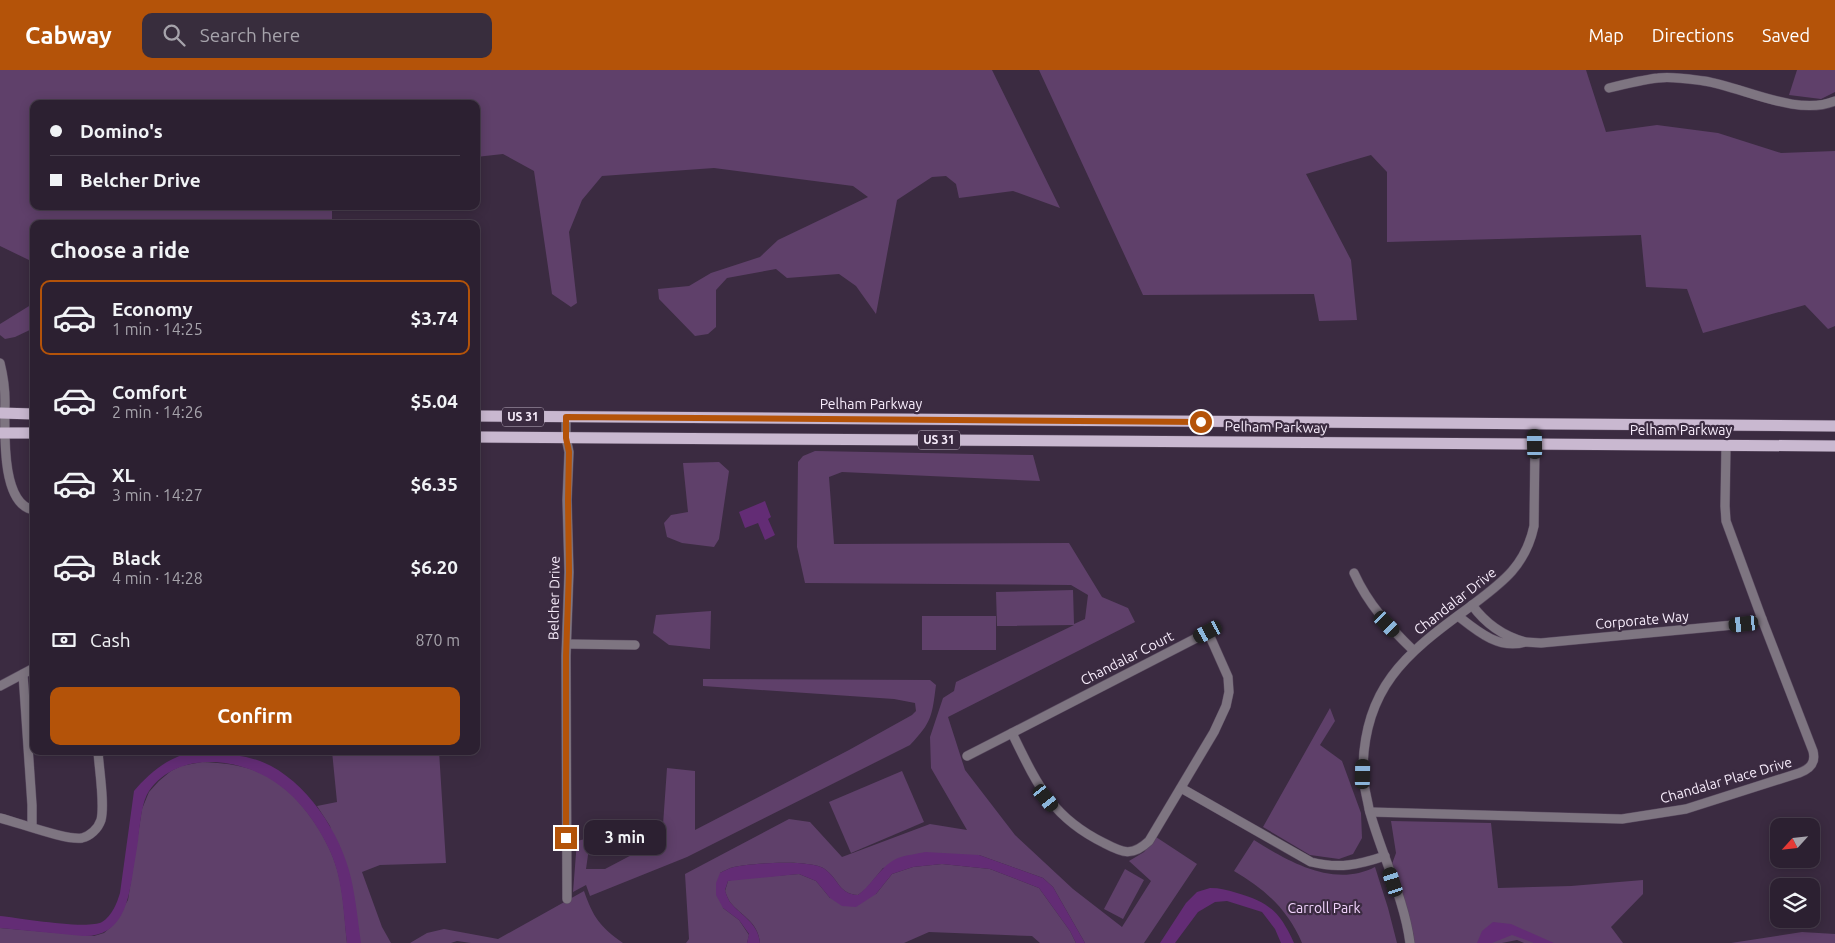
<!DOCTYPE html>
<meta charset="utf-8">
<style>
body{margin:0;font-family:Ubuntu,sans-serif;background:#382d3d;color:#f1f3f6;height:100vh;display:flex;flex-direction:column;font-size:19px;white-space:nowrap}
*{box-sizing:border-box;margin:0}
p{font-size:16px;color:#a6a3ab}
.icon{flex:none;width:28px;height:28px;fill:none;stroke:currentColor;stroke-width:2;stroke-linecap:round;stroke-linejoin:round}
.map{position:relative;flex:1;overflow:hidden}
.sheet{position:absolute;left:30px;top:150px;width:450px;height:535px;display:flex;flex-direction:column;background:#2c2031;border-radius:10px;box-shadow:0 2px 12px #0003,0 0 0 1px #483e4d}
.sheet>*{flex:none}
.hud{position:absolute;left:30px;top:30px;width:450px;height:110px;border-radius:10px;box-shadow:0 2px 12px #0003,0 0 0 1px #483e4d;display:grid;align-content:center;height:110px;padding:0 20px;background:#2c2031}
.needle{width:32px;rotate:243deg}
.buttons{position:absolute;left:1770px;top:748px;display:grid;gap:10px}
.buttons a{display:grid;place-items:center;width:50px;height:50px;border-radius:10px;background:#2c2031;box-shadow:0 2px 12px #0003,0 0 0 1px #483e4d;font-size:25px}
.end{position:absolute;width:22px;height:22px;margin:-11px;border:6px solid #b45309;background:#fff;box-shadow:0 0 0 2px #fff}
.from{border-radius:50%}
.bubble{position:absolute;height:35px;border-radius:10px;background:#2c2031;box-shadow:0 2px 12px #0003,0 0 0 1px #483e4d;font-size:16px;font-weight:700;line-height:35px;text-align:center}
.car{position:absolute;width:15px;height:30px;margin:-15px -8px;border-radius:6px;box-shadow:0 0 4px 1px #0007;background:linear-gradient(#222 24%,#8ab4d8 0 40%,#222 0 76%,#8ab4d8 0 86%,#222 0)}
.hud b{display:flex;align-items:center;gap:18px;height:48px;font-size:19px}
.hud b+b{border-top:1px solid #483e4d}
.hud i{width:12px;height:12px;background:#f1f3f6}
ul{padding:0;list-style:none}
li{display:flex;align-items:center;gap:15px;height:75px;margin:0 10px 8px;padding:0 10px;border:2px solid transparent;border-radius:10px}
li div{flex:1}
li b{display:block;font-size:19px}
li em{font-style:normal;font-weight:700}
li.selected{border-color:#b45309}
li>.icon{width:45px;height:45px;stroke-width:1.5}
h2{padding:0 20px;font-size:22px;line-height:60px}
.pay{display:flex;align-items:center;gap:12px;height:55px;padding:0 20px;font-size:19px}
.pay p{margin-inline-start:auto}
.action{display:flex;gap:10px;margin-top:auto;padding:10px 20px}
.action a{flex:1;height:58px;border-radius:10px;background:#b45309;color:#fff;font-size:20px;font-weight:700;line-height:58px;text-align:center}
header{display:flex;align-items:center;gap:30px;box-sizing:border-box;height:70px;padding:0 25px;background:#b45309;color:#fff}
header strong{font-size:24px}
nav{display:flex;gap:28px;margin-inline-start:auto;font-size:18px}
.search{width:350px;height:45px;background:#382d3d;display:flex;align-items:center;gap:12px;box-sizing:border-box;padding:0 18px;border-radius:10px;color:#a6a3ab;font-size:19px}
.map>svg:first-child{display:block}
.green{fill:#5f406a}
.water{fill:#632c75}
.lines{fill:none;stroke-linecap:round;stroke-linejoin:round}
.minor-casing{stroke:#594a5f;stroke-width:10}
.major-casing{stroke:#594a5f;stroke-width:12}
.minor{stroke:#7e7581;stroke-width:9}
.major{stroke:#c9b8d0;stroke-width:11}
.route{stroke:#b45309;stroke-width:6}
.labels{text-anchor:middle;stroke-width:4.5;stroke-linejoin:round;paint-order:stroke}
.shield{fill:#3b2b41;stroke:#bfb3c4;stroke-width:1}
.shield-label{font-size:12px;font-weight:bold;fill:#f8edfc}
.street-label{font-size:14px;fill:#f8edfc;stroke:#3b2b41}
.park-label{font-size:14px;fill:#f2d4fd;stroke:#3b2b41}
</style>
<header>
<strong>Cabway</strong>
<div class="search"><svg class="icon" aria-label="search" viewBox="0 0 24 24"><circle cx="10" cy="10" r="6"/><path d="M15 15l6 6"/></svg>Search here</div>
<nav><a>Map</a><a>Directions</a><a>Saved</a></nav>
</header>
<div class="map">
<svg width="1835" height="873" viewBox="0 0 1835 873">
<rect width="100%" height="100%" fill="#3b2b41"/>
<g class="green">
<path d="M0 0H992L1060 138 1013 121 959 128 956 114 946 106 932 107 897 130 876 244 856 216 839 204 787 208 776 199 727 208 716 220V257L708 264 695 266 659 229 658 219 689 216 711 203 760 187 778 170 868 127 853 116 714 98 602 106 582 130 569 162 577 233 571 237 552 224 534 101 503 84 476 87V34H34V136H332V154H34V194L31 191 0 176Z"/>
<path d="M1039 0H1586L1606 62 1657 55 1718 63 1781 83 1835 81V256L1828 259 1805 235 1703 263 1687 219 1646 217 1641 165 1387 172V102L1371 85 1306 104 1351 190 1357 250 1319 251 1314 224 1143 225Z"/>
<path d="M1797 0H1835V22L1821 29 1789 25Z"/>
<path d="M34 233V258L15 267 5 269 0 265V254Z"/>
<path d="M815 381 1033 385 1040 411 842 402 829 407 834 474 1069 473 1102 527 1128 538 1135 552 948 647 965 700 1015 765 1073 819 1122 857 1151 811 1129 791 1144 782 1156 767 1197 794 1144 873H1085L1053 817 1043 808 979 785 883 798 866 819 858 825C839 824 839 810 826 800 814 789 751 793 734 797 729 798 724 801 720 803L723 838 739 850 749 865 747 873H686L689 869 685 804 789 749 810 752 842 787 930 754 967 760 931 698 930 667 943 628 954 621 956 612 1074 555 997 556 996 522 1073 520 1074 554 1085 549 1088 525 1071 515 805 513 797 477 798 392 803 386Z"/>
<path d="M719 392 729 401 719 469 714 477 682 473 667 467 664 453 671 445 688 442 683 393Z"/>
<path d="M711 541 710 579 669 575 653 563 656 545Z"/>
<rect x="922" y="546" width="74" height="34"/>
<path d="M703 609 930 610 936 615C932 646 932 652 910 675L687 787 590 826 586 815 573 822 577 771 585 769 590 771 586 799H605L662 769 667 698 695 701V760L849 680 912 645 916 641 915 633 894 629 703 616Z"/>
<path d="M1330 638 1335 651 1320 675 1342 691 1361 743 1362 768 1353 784 1339 789 1310 785 1263 757Z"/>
<path d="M332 681H439L446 793 380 795 362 802 382 857 391 873H360L330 756 317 736 337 732Z"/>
<path d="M202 692C223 693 246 695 265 705 295 720 323 759 334 790 344 816 344 846 347 873H0V858L94 866 104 863 112 856 128 830 142 739 149 722 159 711 171 701 181 696Z"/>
<path d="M902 701 924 752 851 783 829 732Z"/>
<path d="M1391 751 1491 753 1498 818 1571 816 1643 810V824L1611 857 1623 873H1524L1517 870 1502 873H1414V866L1392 794 1396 783Z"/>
<path d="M1254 770C1289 792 1334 818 1375 797L1388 838 1397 873H1302C1288 840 1265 819 1234 801Z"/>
<path d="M942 794 990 799 1039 818 1070 861 1076 873H1040L1032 866 929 862 904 873H760C758 851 741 846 730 832 728 829 726 824 725 821L728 811 735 809 799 804 816 811 830 828 876 824 892 804 913 797Z"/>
<path d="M1125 799 1144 810 1123 849 1104 839Z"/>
<path d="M584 821C593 847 600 857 623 873H471L457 871 451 873H410L427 863 444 859 498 869Z"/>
<path d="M1802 862 1835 864V873H1731Z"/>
</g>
<g class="water">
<path d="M765 431 771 447 768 449 775 465 765 470 758 453 745 458 739 442Z"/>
<path d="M215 683C230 684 246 686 260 691 305 708 341 763 351 808 356 830 358 852 361 873H347C343 841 343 806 328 777 317 754 300 730 279 715 243 688 179 679 149 721 142 732 141 748 139 761 138 775 135 788 133 802 128 833 122 867 83 866L0 858V846C20 848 87 860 102 852 112 846 117 833 120 823L134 721C144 709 160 694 175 688 186 682 202 683 215 683Z"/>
<path d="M925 782 979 785 1043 808 1053 817 1085 873H1076L1070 861 1039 818 990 799 942 794 913 797 892 804 876 824 856 837 842 836 830 828 816 811 799 804 728 811 725 820C726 824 728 829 730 832 741 846 758 852 760 873H747L749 864 739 850 723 838 716 825V813L720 803C724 801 729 798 734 797 751 793 814 789 826 800 839 810 839 824 858 825 872 815 881 795 898 788 906 785 917 784 925 782Z"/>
<path d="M1210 818C1220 818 1228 820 1237 823 1269 832 1280 842 1294 873H1281L1275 859 1262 842 1227 831 1215 832 1198 842 1175 873H1160L1186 833 1197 822Z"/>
<path d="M1493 852 1511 854 1554 873H1534L1512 865 1492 873H1477L1482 861Z"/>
</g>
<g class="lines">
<g class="minor-casing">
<g id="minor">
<path d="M1609 18C1625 14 1641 10 1658 8 1672 6 1689 9 1704 11 1743 17 1797 47 1835 31"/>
<path d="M0 293C3 305 5 317 5 331 5 358 0 435 34 440"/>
<path d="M566 347V368L569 382 567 430 569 502 566 586 567 829"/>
<path d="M1354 503C1368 534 1389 557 1414 581"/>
<path d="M1458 546C1477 561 1499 580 1525 572 1503 566 1485 553 1472 535"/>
<path d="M1208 562 1228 607 1229 622 1226 636 1214 662 1149 771C1132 787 1123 783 1104 773 1051 747 1037 714 1012 663Z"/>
<path d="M1525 572 1541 573 1744 554 1762 549"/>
<path d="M567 574 635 575"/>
<path d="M23 604 32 735V756"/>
<path d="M0 616 34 598"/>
<path d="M967 686 1012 663"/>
<path d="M1181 718 1311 792C1339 799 1358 795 1385 786"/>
<path d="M1370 742 1622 749 1686 739 1799 703C1810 699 1816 693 1813 681L1762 549 1726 451 1725 436 1726 376"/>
<path d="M0 748C17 752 67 771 82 768 90 766 98 759 101 750 105 734 99 699 98 681"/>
<path d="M1410 873C1404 827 1381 784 1369 739 1367 727 1363 715 1363 702 1363 619 1405 584 1467 539 1500 514 1525 498 1534 456L1535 374"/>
</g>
</g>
<g class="major-casing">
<g id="major">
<path d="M0 343 34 344"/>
<path d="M476 346 1835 356"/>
<path d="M0 363H34"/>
<path d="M476 367 1835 376"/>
</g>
</g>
<use href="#minor" class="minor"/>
<use href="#major" class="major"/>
</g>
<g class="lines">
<path class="route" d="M566 768V586L569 502 568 430 569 382 566 368V347L1201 352"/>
</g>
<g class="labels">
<g class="shield">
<rect x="502" y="337.5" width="42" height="19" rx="4"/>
<rect x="918" y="360.5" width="42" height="19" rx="4"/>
</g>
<g class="shield-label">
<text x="523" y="351">US 31</text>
<text x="939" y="374">US 31</text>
</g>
<g class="street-label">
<text x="871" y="339">Pelham Parkway</text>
<text transform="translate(1276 357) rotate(1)" y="5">Pelham Parkway</text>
<text x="1681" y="365">Pelham Parkway</text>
<text transform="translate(554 528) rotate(-89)" y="5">Belcher Drive</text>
<text transform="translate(1455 531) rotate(-38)" y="5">Chandalar Drive</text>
<text transform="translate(1642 550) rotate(-5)" y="5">Corporate Way</text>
<text transform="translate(1127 588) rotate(-27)" y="5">Chandalar Court</text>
<text transform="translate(1726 710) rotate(-16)" y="5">Chandalar Place Drive</text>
</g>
<g class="park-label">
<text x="1324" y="843">Carroll Park</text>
</g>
</g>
</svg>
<div class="buttons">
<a><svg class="needle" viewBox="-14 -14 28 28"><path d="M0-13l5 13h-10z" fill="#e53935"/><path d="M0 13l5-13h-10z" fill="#a6a3ab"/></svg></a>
<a><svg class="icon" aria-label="layers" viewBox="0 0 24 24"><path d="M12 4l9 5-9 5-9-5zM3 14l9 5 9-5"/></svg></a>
</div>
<i class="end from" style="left:1201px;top:352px"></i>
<i class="end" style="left:566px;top:768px"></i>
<div class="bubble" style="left:584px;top:750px;width:82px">3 min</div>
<i class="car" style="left:1535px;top:374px;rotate:359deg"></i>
<i class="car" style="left:1387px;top:554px;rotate:136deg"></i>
<i class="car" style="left:1744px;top:554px;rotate:264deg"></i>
<i class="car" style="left:1208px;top:562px;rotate:242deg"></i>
<i class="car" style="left:1363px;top:704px;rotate:1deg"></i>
<i class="car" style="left:1046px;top:728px;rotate:141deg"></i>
<i class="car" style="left:1393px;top:812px;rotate:342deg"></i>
<div class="hud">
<b><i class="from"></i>Domino's</b>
<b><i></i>Belcher Drive</b>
</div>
<section class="sheet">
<h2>Choose a ride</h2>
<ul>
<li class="selected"><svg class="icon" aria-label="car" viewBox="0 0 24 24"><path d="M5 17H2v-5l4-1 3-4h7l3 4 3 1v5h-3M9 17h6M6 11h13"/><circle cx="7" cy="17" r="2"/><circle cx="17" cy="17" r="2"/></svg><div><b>Economy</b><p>1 min · 14:25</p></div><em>$3.74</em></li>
<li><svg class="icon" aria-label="car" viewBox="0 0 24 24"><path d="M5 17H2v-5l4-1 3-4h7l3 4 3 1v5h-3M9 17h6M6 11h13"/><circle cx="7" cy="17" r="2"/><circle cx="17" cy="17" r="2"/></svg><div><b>Comfort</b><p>2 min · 14:26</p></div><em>$5.04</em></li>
<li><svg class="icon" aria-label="car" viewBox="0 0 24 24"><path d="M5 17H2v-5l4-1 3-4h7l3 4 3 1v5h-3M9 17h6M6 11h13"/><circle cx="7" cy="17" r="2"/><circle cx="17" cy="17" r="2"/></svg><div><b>XL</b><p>3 min · 14:27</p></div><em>$6.35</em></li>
<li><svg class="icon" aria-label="car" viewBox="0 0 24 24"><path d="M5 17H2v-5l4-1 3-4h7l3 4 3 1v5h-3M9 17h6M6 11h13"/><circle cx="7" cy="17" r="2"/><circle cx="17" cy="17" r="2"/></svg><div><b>Black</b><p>4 min · 14:28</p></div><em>$6.20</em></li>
</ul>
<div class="pay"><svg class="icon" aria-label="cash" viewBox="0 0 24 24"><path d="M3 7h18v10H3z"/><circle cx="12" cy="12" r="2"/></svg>Cash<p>870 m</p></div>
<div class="action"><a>Confirm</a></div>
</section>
</div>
